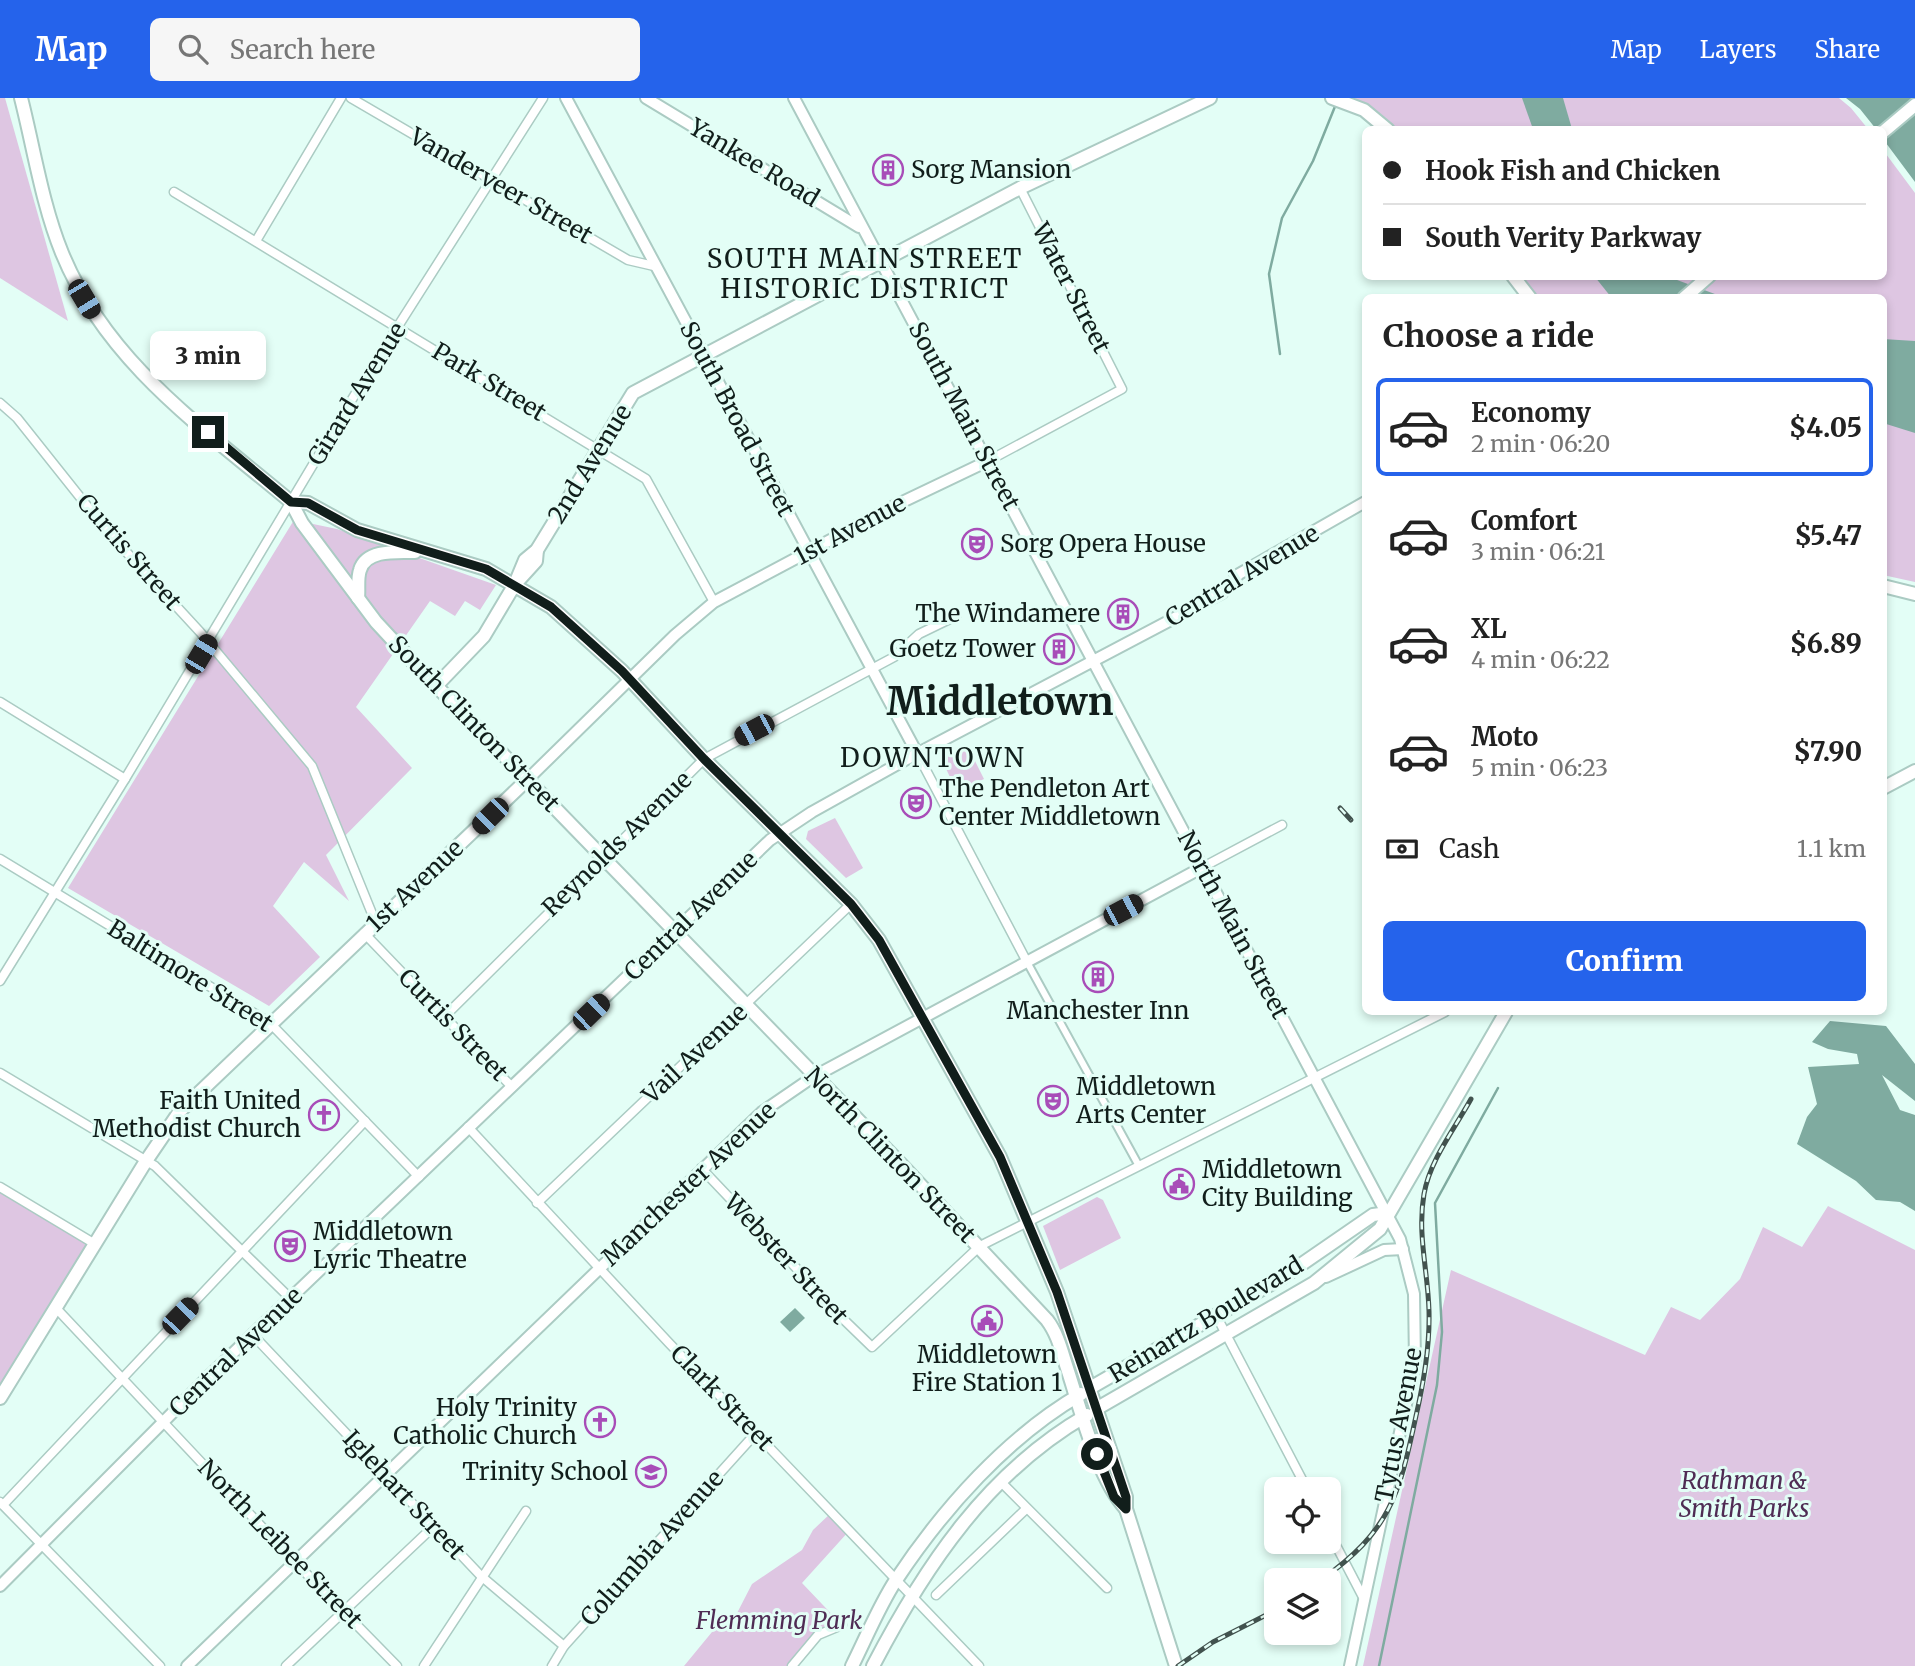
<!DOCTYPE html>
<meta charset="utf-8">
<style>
body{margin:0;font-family:Merriweather,serif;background:#f6f6f6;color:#222;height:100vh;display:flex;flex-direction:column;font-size:26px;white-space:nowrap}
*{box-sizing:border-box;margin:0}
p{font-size:23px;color:#767676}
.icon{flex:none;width:38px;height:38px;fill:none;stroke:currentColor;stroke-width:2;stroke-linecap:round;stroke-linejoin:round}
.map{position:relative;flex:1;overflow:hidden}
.details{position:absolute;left:1362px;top:196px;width:525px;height:721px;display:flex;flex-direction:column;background:#fff;border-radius:10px;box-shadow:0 4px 10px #0003}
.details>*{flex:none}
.hud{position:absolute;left:1362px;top:28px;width:525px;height:154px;border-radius:10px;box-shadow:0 4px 10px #0003;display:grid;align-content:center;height:154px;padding:0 21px;background:#fff}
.buttons{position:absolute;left:1264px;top:1379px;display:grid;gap:14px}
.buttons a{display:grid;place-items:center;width:77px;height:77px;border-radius:10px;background:#fff;box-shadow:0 4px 10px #0003;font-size:35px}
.end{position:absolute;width:32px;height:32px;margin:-16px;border:9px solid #111e1b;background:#fff;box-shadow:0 0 0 4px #fff}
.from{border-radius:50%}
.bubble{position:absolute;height:49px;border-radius:10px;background:#fff;box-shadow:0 4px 10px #0003;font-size:23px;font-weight:800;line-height:49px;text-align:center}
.car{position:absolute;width:21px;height:42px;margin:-21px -10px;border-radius:9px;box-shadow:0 0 5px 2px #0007;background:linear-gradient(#222 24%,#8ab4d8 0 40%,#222 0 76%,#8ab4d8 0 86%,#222 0)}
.hud b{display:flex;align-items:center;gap:24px;height:66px;font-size:26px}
.hud b+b{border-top:2px solid #e0e0e0}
.hud i{width:18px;height:18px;background:#222}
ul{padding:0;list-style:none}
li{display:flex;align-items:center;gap:21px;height:98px;margin:0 14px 10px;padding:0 7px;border:4px solid transparent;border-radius:10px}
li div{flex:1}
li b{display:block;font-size:26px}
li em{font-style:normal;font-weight:800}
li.active{border-color:#2563eb}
li>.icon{width:63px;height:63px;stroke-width:1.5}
h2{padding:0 21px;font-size:32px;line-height:84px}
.pay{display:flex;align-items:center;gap:18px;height:77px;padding:0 21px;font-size:26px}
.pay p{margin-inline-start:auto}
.action{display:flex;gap:14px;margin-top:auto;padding:14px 21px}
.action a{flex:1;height:80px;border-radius:10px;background:#2563eb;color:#fff;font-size:28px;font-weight:800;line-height:80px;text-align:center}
header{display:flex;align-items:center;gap:42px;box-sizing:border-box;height:98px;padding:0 35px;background:#2563eb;color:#fff}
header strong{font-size:33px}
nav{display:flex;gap:38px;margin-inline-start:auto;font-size:24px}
.search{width:490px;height:63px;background:#f6f6f6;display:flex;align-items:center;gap:18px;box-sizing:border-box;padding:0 24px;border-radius:10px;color:#767676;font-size:26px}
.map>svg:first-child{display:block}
.green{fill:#dec6e2}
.water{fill:#7faba0}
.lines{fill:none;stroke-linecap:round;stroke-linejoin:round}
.stream{stroke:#7faba0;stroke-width:2.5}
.pedestrian-casing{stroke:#abcbc3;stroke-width:10}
.minor-casing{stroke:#abcbc3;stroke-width:11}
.tertiary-casing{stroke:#abcbc3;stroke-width:14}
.secondary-casing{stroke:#abcbc3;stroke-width:16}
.primary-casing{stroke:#abcbc3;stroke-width:16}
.pedestrian{stroke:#fff;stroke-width:6}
.minor{stroke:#fff;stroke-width:8}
.tertiary{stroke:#fff;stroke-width:10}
.secondary{stroke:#fff;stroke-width:12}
.primary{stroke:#fff;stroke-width:12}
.rail-casing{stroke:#42524e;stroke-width:5}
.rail{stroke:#e3fef6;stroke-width:2.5;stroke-dasharray:8;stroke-linecap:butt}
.route{stroke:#111e1b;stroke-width:9}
.labels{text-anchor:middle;stroke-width:6;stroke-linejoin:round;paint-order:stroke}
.street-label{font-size:24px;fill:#111e1b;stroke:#e3fef6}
.poi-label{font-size:24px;fill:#111e1b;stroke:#e3fef6;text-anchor:start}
.park-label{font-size:24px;font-style:italic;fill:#4f2c54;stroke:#e3fef6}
.neighbourhood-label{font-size:26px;letter-spacing:2px;fill:#111e1b;stroke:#e3fef6}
.town-label{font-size:38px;font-weight:bold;fill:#111e1b;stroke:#e3fef6}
</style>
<header>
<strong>Map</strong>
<div class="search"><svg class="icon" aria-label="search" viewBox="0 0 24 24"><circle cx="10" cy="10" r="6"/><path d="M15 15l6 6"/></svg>Search here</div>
<nav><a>Map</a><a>Layers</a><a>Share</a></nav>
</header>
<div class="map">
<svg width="1915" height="1568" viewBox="0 0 1915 1568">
<rect width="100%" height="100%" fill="#e3fef6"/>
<g class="green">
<path d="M0 0H5L68 223 0 180Z"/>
<path d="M1352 0H1839L1851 10 1868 31H1398L1381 16Z"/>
<path d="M1883 52 1915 95V484L1883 477V200L1538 199 1522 179 1883 178Z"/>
<path d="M294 422 337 431 496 487 480 512 465 503 455 518 430 503 356 609 412 670 326 757 349 803 304 764 273 808 320 859 269 908 68 790Z"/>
<path d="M967 647 984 681 957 694 941 660Z"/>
<path d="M835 720 863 770 846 780 806 741 808 733Z"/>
<path d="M0 1089 95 1146 0 1300Z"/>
<path d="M1097 1099 1103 1102 1121 1140 1060 1172 1043 1128Z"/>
<path d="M1828 1108 1915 1152V1568H1363L1451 1172 1645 1257 1671 1209 1700 1222 1740 1181 1763 1129 1802 1149Z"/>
<path d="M832 1414 849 1433 802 1485 842 1527 827 1531 792 1568H684L712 1534 734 1521 752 1486 802 1452 813 1432Z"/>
</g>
<g class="water">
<path d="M1522 0H1563L1572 31H1533Z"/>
<path d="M1846 0H1915V84L1883 41V32L1876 31 1860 11Z"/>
<path d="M1595 179H1669L1723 199H1611Z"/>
<path d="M1883 241 1915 243V335L1883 325Z"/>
<path d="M1830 923 1886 928 1915 966V1003L1882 977 1900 1012 1915 1017V1113L1900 1104 1876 1102 1856 1083 1797 1046 1807 1019 1817 1006 1808 969 1859 966 1857 956 1828 951 1812 944Z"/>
<path d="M795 1210 805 1220 790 1234 780 1224Z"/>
</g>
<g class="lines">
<g class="stream">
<path d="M1280 256 1269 176 1282 120 1313 63 1336 6"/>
<path d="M1379 1568 1437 1287 1442 1234 1435 1105 1498 990"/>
</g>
<g class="pedestrian-casing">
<path id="pedestrian" d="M1027 864 1139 1068"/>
</g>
<g class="minor-casing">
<g id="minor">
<path d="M351 0 628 162 654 168"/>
<path d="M174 94 646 381 714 504"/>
<path d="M256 143 341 0"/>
<path d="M0 305 17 320 107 433 200 534 312 668 375 823"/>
<path d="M988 363 1122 291 1020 90"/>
<path d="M0 604 125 681"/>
<path d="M917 655 1027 864"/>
<path d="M0 761 270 925 419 1079"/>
<path d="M1203 769 1282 727"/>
<path d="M364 835 512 989"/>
<path d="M0 883 125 681 360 288 543 0"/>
<path d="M444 919 704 661 894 559 919 536 956 518"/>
<path d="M0 975 155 1068 291 1201"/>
<path d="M468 1029 669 1245 979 1568"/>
<path d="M701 1070 800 1174 807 1186 872 1249 980 1148 1445 914"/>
<path d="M0 1089 95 1146"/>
<path d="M537 1105 851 806"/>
<path d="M55 1209 293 1462 397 1568"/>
<path d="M1217 1219 1307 1391"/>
<path d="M253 1237 481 1478 564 1548"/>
<path d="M1000 1383 1107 1490"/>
<path d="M0 1404 160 1568"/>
<path d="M3 1407 365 1023"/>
<path d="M1328 1432 1364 1501"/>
<path d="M936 1497 1026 1411"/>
<path d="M286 1568 433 1429"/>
<path d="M424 1568 526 1413"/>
<path d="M552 1568 564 1548 756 1335"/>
<path d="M792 1568 818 1537 842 1527"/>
</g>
</g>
<g class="tertiary-casing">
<g id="tertiary">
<path d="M566 0 917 655"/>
<path d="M646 0 859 129"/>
<path d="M794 0 1400 1141 1414 1196 1415 1264 1350 1568"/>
<path d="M528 681 675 537 714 504 898 406 988 363"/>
<path d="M1326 1179 1384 1152 1403 1151"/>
<path d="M0 1488 210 1277 770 742 812 714 907 661 1222 495 1239 476 1365 404"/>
<path d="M187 1568 762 1014 813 979 1203 769"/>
</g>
</g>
<g class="secondary-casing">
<g id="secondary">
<path d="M1332 0 1364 12 1388 32"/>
<path d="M1883 34 1915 7"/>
<path d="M1513 178 1530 200"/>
<path d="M1684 200 1709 178"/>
<path d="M516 485 536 463 537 452"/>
<path d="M1883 488 1915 496"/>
<path d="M437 587 484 538 515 486 525 462 537 452 633 295 1020 90 1210 0"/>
<path d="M1883 690 1915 673"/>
<path d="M1090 1290 1283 1179 1373 1117 1388 1115"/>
<path d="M0 1300 146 1063 180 1013 528 681"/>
<path d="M1096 1311 1314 1185 1380 1131 1506 914"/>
</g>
</g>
<g class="primary-casing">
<g id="primary">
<path d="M21 0C34 51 42 106 62 155 107 265 203 330 291 404L308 405 357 432 486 471 551 509 622 573 704 661 851 806 879 842 1000 1059 1057 1194 1126 1399V1411L1176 1568"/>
<path d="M291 404 302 425 376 524 414 565 898 1063 1047 1222C1057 1235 1061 1251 1066 1267 1080 1309 1097 1380 1126 1411"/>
<path d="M358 500C359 491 357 480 360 472 366 451 397 454 415 454"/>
<path d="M852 1568C866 1540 879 1508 896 1482 943 1411 1007 1339 1081 1296"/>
<path d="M873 1568C925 1468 988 1374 1087 1317"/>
</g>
</g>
<use href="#pedestrian" class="pedestrian"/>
<use href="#minor" class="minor"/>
<use href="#tertiary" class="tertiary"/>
<use href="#secondary" class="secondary"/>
<use href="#primary" class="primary"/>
<g class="rail-casing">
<g id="rail">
<path d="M1340 710 1351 722"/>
<path d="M1321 1482C1390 1433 1399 1398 1416 1318 1424 1283 1430 1248 1429 1213 1428 1173 1417 1136 1424 1096 1430 1062 1455 1030 1471 1001"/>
<path d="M1178 1568 1213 1544 1276 1512"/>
</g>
</g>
<use href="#rail" class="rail"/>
</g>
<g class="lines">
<path class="route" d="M208 334 291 404 308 405 357 432 486 471 551 509 622 573 704 661 851 806 879 842 1000 1059 1057 1194 1126 1399V1411L1114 1399 1097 1356"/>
</g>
<defs>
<g id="building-ring" transform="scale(1.575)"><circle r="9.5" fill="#e3fef6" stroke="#a84db8" stroke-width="1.5"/><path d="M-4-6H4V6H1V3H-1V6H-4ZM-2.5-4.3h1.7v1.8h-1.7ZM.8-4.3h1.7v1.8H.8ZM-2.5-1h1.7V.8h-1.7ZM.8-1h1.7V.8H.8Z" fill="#a84db8"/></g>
<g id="theatre-ring" transform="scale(1.575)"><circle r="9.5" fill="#e3fef6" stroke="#a84db8" stroke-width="1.5"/><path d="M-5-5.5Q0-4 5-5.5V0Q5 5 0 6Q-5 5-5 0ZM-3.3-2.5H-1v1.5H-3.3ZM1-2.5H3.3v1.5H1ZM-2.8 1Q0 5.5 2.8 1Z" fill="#a84db8"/></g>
<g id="church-ring" transform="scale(1.575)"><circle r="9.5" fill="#e3fef6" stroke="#a84db8" stroke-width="1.5"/><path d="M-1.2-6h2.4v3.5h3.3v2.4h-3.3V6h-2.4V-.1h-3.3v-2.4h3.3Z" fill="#a84db8"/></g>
<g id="civic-ring" transform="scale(1.575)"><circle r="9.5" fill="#e3fef6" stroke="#a84db8" stroke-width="1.5"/><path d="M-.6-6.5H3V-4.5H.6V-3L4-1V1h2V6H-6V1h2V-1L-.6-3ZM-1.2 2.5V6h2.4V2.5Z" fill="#a84db8"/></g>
<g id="school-ring" transform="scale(1.575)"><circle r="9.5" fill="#e3fef6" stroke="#a84db8" stroke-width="1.5"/><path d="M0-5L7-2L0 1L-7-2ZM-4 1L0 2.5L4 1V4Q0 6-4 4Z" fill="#a84db8"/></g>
</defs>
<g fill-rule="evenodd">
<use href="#building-ring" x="888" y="72"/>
<use href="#theatre-ring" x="977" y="446"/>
<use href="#building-ring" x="1123" y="516"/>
<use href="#building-ring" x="1059" y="551"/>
<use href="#theatre-ring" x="916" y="705"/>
<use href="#building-ring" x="1098" y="879"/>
<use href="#theatre-ring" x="1053" y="1003"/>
<use href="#church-ring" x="324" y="1017"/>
<use href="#civic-ring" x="1179" y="1086"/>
<use href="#theatre-ring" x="290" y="1148"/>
<use href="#civic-ring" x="987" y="1223"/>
<use href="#church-ring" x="600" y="1324"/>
<use href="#school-ring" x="651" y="1374"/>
</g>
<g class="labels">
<g class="street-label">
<text transform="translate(754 65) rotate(31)" y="8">Yankee Road</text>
<text transform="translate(501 88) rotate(30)" y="8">Vanderveer Street</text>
<text transform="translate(1071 190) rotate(63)" y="8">Water Street</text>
<text transform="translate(489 284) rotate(31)" y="8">Park Street</text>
<text transform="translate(357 296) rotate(-58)" y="8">Girard Avenue</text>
<text transform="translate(964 318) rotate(62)" y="8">South Main Street</text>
<text transform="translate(737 321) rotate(62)" y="8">South Broad Street</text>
<text transform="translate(590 366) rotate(-58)" y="8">2nd Avenue</text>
<text transform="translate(850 432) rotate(-28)" y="8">1st Avenue</text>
<text transform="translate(129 454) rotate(49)" y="8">Curtis Street</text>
<text transform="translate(1242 478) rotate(-31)" y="8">Central Avenue</text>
<text transform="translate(474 626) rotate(46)" y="8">South Clinton Street</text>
<text transform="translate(617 746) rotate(-44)" y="8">Reynolds Avenue</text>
<text transform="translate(415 788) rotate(-43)" y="8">1st Avenue</text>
<text transform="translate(691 818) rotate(-44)" y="8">Central Avenue</text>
<text transform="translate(1233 827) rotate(62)" y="8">North Main Street</text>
<text transform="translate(190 878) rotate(32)" y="8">Baltimore Street</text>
<text transform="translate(453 927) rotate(46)" y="8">Curtis Street</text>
<text transform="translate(695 956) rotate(-43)" y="8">Vail Avenue</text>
<text transform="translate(890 1057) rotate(46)" y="8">North Clinton Street</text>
<text transform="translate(689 1086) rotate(-43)" y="8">Manchester Avenue</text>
<text transform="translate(786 1161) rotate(47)" y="8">Webster Street</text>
<text transform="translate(1206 1222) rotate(-31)" y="8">Reinartz Boulevard</text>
<text transform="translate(236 1254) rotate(-44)" y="8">Central Avenue</text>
<text transform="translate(722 1300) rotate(46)" y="8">Clark Street</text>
<text transform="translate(1399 1327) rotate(-79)" y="8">Tytus Avenue</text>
<text transform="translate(404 1397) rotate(47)" y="8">Iglehart Street</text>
<text transform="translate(280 1446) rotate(46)" y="8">North Leibee Street</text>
<text transform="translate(652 1450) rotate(-48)" y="8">Columbia Avenue</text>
</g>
<g class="poi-label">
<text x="911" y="80">Sorg Mansion</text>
<text x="1000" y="454">Sorg Opera House</text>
<text x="1100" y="524" text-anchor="end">The Windamere</text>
<text x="1036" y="559" text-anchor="end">Goetz Tower</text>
<text x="939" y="699">The Pendleton Art<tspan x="939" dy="28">Center Middletown</tspan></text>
<text x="1098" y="921" text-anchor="middle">Manchester Inn</text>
<text x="1076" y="997">Middletown<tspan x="1076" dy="28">Arts Center</tspan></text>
<text x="301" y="1011" text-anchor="end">Faith United<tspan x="301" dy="28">Methodist Church</tspan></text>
<text x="1202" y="1080">Middletown<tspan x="1202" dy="28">City Building</tspan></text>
<text x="313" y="1142">Middletown<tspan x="313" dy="28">Lyric Theatre</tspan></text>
<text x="987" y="1265" text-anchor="middle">Middletown<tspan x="987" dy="28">Fire Station 1</tspan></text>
<text x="577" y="1318" text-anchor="end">Holy Trinity<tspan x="577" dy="28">Catholic Church</tspan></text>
<text x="628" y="1382" text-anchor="end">Trinity School</text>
</g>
<g class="park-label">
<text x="1744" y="1391">Rathman &amp;<tspan x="1744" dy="28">Smith Parks</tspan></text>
<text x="779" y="1531">Flemming Park</text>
</g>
<g class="neighbourhood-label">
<text x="865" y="170">SOUTH MAIN STREET<tspan x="865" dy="30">HISTORIC DISTRICT</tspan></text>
<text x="933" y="669">DOWNTOWN</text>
</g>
<g class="town-label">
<text x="1000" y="617">Middletown</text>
</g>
</g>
</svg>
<div class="buttons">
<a><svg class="icon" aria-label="locate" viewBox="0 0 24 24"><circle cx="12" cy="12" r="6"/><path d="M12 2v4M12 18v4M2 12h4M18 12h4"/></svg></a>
<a><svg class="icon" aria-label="layers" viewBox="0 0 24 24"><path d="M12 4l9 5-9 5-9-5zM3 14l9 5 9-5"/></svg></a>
</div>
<i class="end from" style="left:1097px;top:1356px"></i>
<i class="end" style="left:208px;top:334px"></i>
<div class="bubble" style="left:150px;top:233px;width:116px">3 min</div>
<i class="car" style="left:84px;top:201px;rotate:149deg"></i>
<i class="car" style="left:201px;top:556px;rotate:31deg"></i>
<i class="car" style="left:754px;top:632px;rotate:242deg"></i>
<i class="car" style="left:490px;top:718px;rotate:225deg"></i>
<i class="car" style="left:1123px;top:812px;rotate:62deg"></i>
<i class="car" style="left:591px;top:914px;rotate:46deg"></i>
<i class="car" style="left:180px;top:1218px;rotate:44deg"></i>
<div class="hud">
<b><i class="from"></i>Hook Fish and Chicken</b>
<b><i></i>South Verity Parkway</b>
</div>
<section class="details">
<h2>Choose a ride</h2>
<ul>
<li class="active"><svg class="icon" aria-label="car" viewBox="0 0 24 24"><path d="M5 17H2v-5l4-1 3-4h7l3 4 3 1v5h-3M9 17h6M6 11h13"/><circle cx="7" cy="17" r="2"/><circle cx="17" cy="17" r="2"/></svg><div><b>Economy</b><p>2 min · 06:20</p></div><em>$4.05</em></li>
<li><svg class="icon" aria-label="car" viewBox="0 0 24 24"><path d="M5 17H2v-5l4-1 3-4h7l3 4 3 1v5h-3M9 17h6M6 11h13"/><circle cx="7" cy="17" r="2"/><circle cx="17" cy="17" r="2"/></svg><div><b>Comfort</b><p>3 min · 06:21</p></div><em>$5.47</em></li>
<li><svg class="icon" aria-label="car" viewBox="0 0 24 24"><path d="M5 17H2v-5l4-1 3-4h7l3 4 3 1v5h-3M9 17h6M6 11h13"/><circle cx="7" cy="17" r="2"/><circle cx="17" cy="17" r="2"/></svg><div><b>XL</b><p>4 min · 06:22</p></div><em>$6.89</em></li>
<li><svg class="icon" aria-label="car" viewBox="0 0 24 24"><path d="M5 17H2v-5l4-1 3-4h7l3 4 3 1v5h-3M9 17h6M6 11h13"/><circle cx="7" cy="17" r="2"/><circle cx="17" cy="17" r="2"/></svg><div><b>Moto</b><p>5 min · 06:23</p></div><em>$7.90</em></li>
</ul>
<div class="pay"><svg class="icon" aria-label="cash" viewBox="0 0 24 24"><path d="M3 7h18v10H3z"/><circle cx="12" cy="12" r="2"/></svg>Cash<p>1.1 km</p></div>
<div class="action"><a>Confirm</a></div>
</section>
</div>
